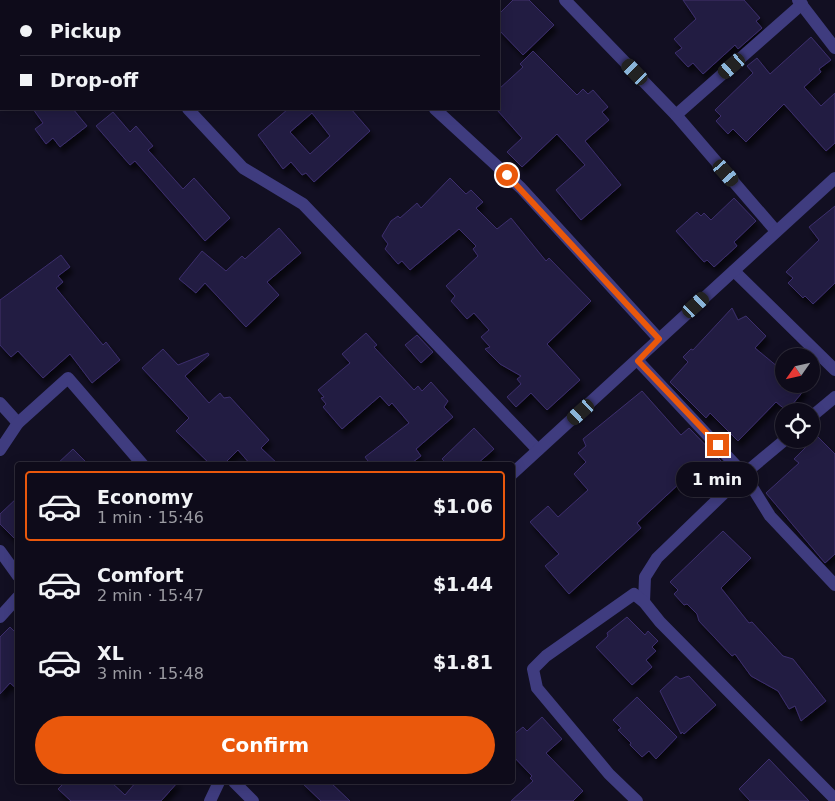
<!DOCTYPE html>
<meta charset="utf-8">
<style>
body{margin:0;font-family:"DejaVu Sans",sans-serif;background:#1c1927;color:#f1f3f6;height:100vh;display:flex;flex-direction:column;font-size:19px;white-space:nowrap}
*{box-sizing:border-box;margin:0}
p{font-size:16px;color:#9b9ba2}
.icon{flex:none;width:28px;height:28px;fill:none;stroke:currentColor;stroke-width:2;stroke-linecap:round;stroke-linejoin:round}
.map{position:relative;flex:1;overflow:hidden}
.sheet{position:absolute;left:15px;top:462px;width:500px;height:322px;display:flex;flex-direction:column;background:#0e0b1a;border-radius:5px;box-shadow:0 2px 12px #0003,0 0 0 1px #2e2b39}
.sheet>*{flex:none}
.top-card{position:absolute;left:0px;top:0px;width:500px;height:110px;box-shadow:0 2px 12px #0003,0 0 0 1px #2e2b39;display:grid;align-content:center;height:110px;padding:0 20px;background:#0e0b1a}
.needle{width:32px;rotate:236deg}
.tools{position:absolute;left:775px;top:348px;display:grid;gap:10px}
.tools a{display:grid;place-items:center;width:45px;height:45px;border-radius:50%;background:#0e0b1a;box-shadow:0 2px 12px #0003,0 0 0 1px #2e2b39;font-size:25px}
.end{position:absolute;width:22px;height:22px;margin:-11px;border:6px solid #ea580c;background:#fff;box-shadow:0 0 0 2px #fff}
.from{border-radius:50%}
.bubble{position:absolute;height:35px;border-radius:18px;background:#0e0b1a;box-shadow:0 2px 12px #0003,0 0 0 1px #2e2b39;font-size:16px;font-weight:700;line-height:35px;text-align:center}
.car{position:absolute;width:15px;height:30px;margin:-15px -8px;border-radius:6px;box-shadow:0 0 4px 1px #0007;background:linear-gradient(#222 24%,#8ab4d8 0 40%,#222 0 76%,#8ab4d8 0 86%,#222 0)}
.top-card b{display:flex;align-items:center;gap:18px;height:48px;font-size:19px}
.top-card b+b{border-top:1px solid #2e2b39}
.top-card i{width:12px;height:12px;background:#f1f3f6}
ul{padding:9px 0 0;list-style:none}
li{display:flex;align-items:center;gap:15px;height:70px;margin:0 10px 8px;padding:0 10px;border:2px solid transparent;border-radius:5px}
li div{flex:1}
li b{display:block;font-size:19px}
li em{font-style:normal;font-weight:700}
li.on{border-color:#ea580c}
li>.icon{width:45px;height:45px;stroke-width:1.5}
.cta{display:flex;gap:10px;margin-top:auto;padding:10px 20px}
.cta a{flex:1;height:58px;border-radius:30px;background:#ea580c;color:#fff;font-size:20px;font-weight:700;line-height:58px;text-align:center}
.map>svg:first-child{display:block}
.building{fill:#241c42;stroke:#3c2f6d;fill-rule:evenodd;filter:url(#shadow)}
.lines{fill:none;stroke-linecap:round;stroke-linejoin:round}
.minor{stroke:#3f3c7f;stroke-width:12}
.route{stroke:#ea580c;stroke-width:6}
</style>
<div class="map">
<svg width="835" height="801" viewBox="0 0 835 801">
<defs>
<filter id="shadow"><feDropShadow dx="3" dy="5.5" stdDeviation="2.5" flood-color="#0009"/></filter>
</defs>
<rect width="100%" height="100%" fill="#120f22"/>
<g class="building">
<path d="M513 0H529L554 25 523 55 499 30V14Z"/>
<path d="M683 0H744L760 18 756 21 762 28 738 49 735 45 703 74 693 63 688 67 675 53 682 48 674 39 696 19Z"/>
<path d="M811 37 831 60 819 69 821 72 804 87 821 106 835 93V143L826 151 784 104 746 142 733 129 728 134 716 121 721 116 715 110 753 73 747 66 757 58 770 74Z"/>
<path d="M533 51 577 95 583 89 588 94 593 90 608 107 602 112 609 120 585 141 621 185 581 220 556 190 585 165 557 134 522 167 507 152 522 138 497 110 499 109V89L523 67 520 64Z"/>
<path d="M33 109H73L87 126 60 147 53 138 46 144 35 129 43 123Z"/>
<path d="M288 109H351L370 131 314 182 306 173 302 175 291 162 283 169 258 135ZM312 113 330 136 310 154 290 132Z"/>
<path d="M113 112 130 132 136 126 153 146 148 150 183 189 194 178 230 218 205 241 135 161 130 165 96 126Z"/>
<path d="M450 178 466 194 471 190 483 202 476 208 497 229 511 218 546 261 549 258 591 301 547 344 580 380 547 410 531 393 516 407 507 397 521 384 517 379 521 376 500 364 485 349 490 347 481 337 489 330 474 313 467 319 451 301 455 296 446 286 478 256 473 249 476 246 459 229 410 270 402 261 398 264 385 249 388 244 382 236 391 221 398 216 400 218 417 203 421 208Z"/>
<path d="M734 198 756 221 734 242 737 246 714 267 707 260 704 262 676 231 697 212 701 216 704 213 711 220Z"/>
<path d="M835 206V283L813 304 805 296 803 298 788 283 793 278 786 272 819 240 809 227Z"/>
<path d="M279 228 301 253 267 282 279 295 246 327 205 283 196 293 179 279 202 251 226 271 242 256 245 259Z"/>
<path d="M61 255 70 267 58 276 63 282 56 288 103 345 106 342 120 360 92 383 70 354 43 378 18 351 11 357 0 345V300Z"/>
<path d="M732 308 738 320 746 316 766 336 755 348 784 372V384H798L805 389 787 411 776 402 738 441 710 413 706 418 670 382 688 362 683 357 691 349 693 350Z"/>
<path d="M366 333 377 345 374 347 414 390 418 386 422 391 431 382 448 401 444 407 453 417 416 449 421 456 409 465H371L365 457 409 423 392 403 389 406 380 396 342 429 323 407 326 404 321 398 324 397 318 390 350 363 342 354Z"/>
<path d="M417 335 433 352 421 363 405 345Z"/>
<path d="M163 349 178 365 208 353 209 355 185 376 209 403 220 393 224 398 230 397 269 440 261 448 279 465H251L238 450 223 465H211L176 431 189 418 142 368Z"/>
<path d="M642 391 681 435 689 428 721 461 696 481 693 480 684 486 681 482 637 523 641 528 569 594 545 566 559 554 530 522 548 506 558 517 588 490 574 474 586 462 578 453 586 446 583 439Z"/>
<path d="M474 428 494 449 476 465H448L442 459Z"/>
<path d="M817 436 835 454V554L825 563 766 493 799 463 794 459Z"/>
<path d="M73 449 89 465H56Z"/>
<path d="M18 497V542L0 524V514Z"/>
<path d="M723 531 751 558 721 588 749 623 752 622 783 656 793 659 826 701 801 721 795 706 789 709 778 691 751 676 735 654 732 656 699 621 697 614 687 604 684 605 674 594 678 590 670 582Z"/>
<path d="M627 617 645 635 648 631 658 641 652 647 656 651 646 660 652 667 632 685 596 647 608 636 607 633Z"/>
<path d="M10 627 18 635V690L10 683 0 694V637Z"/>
<path d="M676 676 680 679 689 676 716 705 684 734 682 732 681 734 660 691Z"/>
<path d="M637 697 677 737 656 759 649 751 642 757 630 745 631 743 618 730 621 728 613 720Z"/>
<path d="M542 717 562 739 546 753 583 791 573 801H511L533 781 530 778 532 776 512 755V736L523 727 527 731Z"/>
<path d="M769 759 809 801H750L739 789Z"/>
<path d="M65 782H111L125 795 136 782H178L161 801H71L58 789Z"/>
<path d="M301 782H330L350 801H321Z"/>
</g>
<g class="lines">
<g class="minor">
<path d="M84 0 85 1"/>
<path d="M318 0 319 1"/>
<path d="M565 0 676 115 776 231"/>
<path d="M798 0 835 48"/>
<path d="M188 109 243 168 303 204 538 450"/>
<path d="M435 109 521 188 659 339"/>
<path d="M676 115 802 4"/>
<path d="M734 271 835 370"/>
<path d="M638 361 744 474 770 516 835 585"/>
<path d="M0 403 18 423"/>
<path d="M811 417 835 397"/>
<path d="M0 450 18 423 68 378 143 465"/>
<path d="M512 474 835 178"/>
<path d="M0 551 18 576"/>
<path d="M644 602 645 577 657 558 744 474 786 439"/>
<path d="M0 617 18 597"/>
<path d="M234 782 253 801"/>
<path d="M210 801 219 782"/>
<path d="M637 801 609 774 537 688 533 669 546 656 634 594 644 602 660 622 835 799"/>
</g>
</g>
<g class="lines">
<path class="route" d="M507 175 659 339 638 361 718 445"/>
</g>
</svg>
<div class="tools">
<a><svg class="needle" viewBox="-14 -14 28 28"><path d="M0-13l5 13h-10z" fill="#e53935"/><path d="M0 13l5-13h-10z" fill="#9b9ba2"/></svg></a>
<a><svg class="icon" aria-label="locate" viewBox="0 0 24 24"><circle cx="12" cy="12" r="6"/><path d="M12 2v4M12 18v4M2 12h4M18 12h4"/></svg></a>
</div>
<i class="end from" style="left:507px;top:175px"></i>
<i class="end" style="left:718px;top:445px"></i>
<div class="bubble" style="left:676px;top:462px;width:82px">1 min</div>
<i class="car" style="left:732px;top:66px;rotate:229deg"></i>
<i class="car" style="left:635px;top:72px;rotate:316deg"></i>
<i class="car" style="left:726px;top:173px;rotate:139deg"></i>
<i class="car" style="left:696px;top:305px;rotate:47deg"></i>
<i class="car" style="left:581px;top:412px;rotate:228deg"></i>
<div class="top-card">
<b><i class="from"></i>Pickup</b>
<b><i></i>Drop-off</b>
</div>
<section class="sheet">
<ul>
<li class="on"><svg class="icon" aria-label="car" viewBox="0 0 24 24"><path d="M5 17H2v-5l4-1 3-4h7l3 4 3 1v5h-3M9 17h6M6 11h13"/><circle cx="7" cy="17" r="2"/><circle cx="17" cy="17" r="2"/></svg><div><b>Economy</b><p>1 min · 15:46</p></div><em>$1.06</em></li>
<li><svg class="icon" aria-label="car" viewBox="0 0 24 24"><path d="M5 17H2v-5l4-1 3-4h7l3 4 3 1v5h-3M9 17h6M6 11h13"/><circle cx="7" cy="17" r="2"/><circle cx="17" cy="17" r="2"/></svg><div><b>Comfort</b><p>2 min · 15:47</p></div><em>$1.44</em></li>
<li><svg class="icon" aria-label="car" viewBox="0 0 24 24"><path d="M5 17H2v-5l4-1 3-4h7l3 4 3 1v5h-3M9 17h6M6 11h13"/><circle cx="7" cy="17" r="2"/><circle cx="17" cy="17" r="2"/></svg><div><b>XL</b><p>3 min · 15:48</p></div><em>$1.81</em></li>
</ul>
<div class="cta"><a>Confirm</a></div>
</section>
</div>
